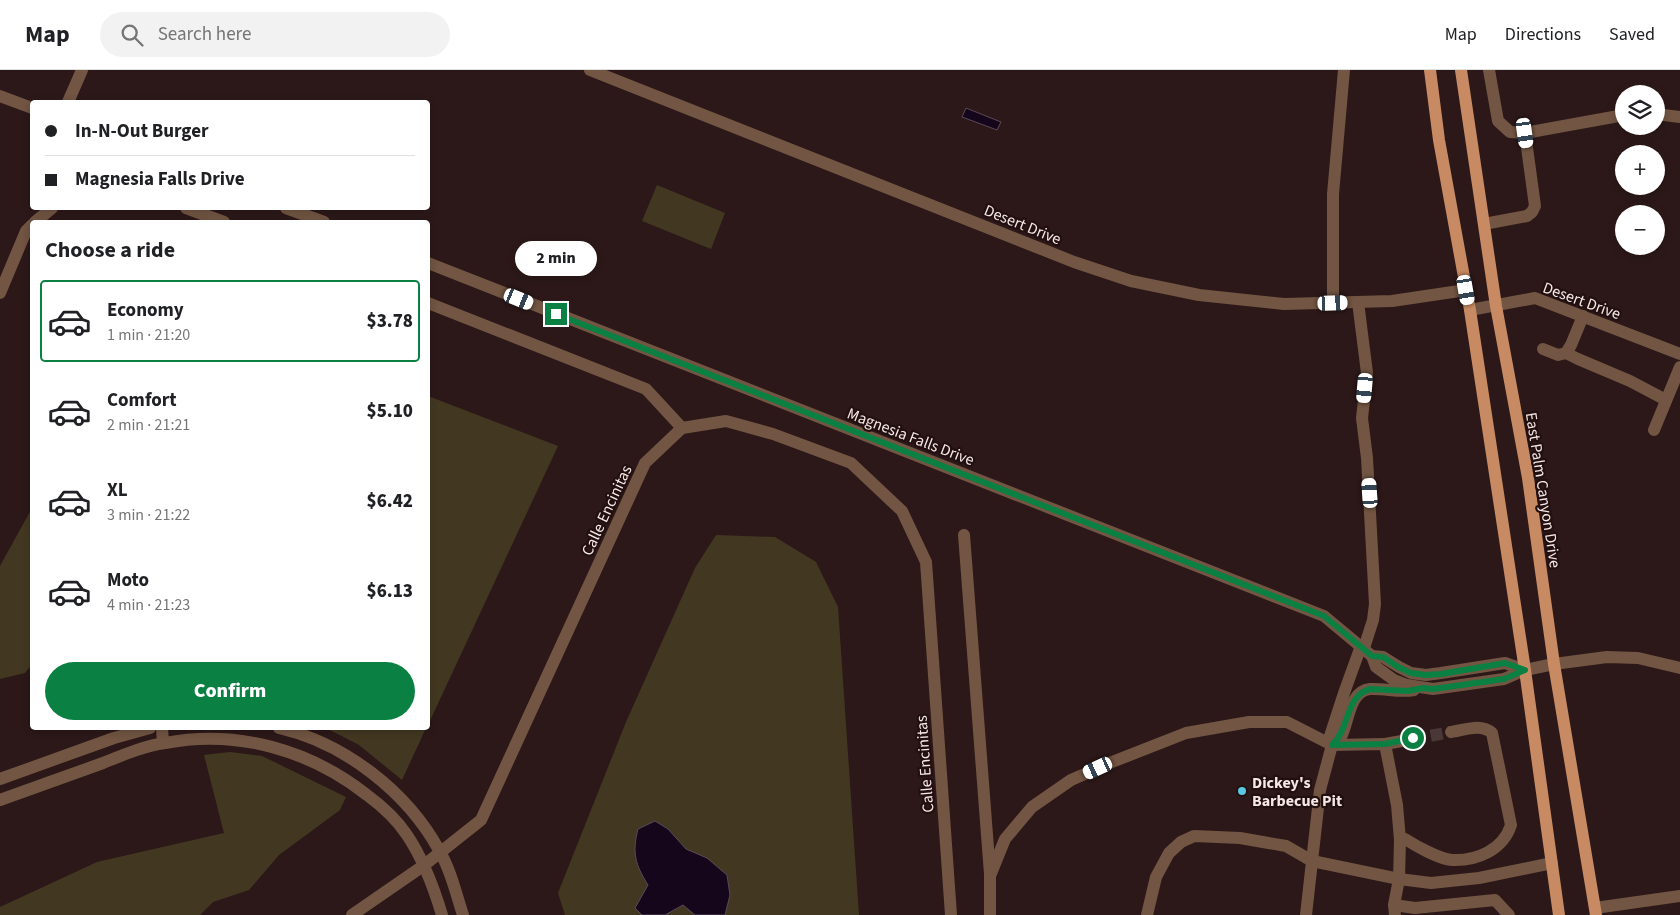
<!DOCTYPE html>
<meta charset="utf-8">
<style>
body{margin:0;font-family:"Source Sans 3",sans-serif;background:#f2f2f2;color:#202124;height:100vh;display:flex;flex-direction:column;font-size:19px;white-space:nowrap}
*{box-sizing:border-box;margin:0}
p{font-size:16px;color:#757577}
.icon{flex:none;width:28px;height:28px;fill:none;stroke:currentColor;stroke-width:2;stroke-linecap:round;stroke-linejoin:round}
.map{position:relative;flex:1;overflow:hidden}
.details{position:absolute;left:30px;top:150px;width:400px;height:510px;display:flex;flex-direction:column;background:#fff;border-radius:5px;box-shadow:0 2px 8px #0003}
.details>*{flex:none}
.top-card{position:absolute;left:30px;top:30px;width:400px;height:110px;border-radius:5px;box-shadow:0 2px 8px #0003;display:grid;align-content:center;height:110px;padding:0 15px;background:#fff}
.controls{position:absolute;left:1615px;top:15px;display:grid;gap:10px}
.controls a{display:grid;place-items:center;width:50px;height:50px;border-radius:50%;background:#fff;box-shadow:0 2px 8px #0003;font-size:25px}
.end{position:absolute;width:22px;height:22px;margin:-11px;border:6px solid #0b8043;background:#fff;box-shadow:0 0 0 2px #fff}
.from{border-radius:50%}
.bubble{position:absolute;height:35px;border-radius:18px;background:#fff;box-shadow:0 2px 8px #0003;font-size:16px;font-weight:800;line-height:35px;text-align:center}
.car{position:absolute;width:15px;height:30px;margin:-15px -8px;border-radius:6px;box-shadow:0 0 4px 1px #0007;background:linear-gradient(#fff 24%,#345 0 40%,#fff 0 76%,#345 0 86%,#fff 0)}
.top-card b{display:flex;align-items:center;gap:18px;height:48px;font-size:19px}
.top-card b+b{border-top:1px solid #e0e0e0}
.top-card i{width:12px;height:12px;background:#202124}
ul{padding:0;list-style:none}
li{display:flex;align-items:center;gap:15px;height:82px;margin:0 10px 8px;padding:0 5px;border:2px solid transparent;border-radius:5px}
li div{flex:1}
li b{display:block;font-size:19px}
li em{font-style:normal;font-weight:800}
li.current{border-color:#0b8043}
li>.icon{width:45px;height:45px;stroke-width:1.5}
h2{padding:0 15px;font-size:22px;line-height:60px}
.primary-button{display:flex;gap:10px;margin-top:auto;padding:10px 15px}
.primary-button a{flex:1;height:58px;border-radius:30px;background:#0b8043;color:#fff;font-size:20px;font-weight:800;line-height:58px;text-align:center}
header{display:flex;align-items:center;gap:30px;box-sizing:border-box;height:70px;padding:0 25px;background:#fff;border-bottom:1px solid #e0e0e0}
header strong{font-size:24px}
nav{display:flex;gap:28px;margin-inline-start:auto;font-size:18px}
.search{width:350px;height:45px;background:#f2f2f2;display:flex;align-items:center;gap:12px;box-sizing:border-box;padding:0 18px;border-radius:28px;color:#757577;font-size:19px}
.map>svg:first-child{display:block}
.green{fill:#423821}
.water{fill:#16061c;stroke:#594a59}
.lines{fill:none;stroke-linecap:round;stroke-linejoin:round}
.minor-tunnel{stroke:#4a3737;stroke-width:12;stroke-dasharray:12 6;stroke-linecap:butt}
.minor{stroke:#725542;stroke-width:12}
.major{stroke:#c78a62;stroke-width:12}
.route{stroke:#0b8043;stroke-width:6}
.poi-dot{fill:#58c9e3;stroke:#220f0f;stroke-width:2}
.labels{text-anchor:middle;stroke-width:4.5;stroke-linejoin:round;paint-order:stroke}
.street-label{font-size:16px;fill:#f6e8e7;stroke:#220f0f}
.poi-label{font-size:16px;font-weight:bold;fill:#f6e8e7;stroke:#220f0f;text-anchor:start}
</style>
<header>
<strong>Map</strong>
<div class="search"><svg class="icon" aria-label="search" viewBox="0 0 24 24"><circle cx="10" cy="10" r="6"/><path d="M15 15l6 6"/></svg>Search here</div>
<nav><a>Map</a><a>Directions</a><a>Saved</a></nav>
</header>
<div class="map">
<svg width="1680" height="845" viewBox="0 0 1680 845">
<rect width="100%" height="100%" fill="#2c1818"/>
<g class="green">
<path d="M657 115 725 143 711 179 642 151Z"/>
<path d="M428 326 558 376 428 655Z"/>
<path d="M32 438V594L25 603 0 609V496Z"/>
<path d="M716 465 775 467 816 492 838 537 859 845H565L558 823 626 652 695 498Z"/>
<path d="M326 658H426L402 710 359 675Z"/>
<path d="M230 682 262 686 346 727 340 740 279 785 249 820 213 832 200 845H0V837L97 792 224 763 204 685Z"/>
</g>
<g class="water">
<path d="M966 38 1001 52 997 60 962 47Z"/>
<path d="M655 751 668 759 686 779 707 788 727 805 730 825 725 845H695L683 835 665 845H642L635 838 648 815C635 794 632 783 638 759Z"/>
</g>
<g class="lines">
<path class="minor-tunnel" d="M1413 669 1451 662"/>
<g class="minor">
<path d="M590 0 1074 192 1131 211 1199 225 1284 234 1392 231 1466 220"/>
<path d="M1489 0 1498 51 1510 62 1525 63 1624 45"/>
<path d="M0 26 32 38"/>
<path d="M68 32 82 0"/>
<path d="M1656 44 1680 47"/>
<path d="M186 138 224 152"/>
<path d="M286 138 324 152"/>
<path d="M35 152 52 138"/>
<path d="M1484 154 1527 146 1532 142 1535 136 1525 63"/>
<path d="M428 193 1324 546 1372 586 1383 587 1399 597 1411 603 1426 605 1441 603 1505 593 1525 600"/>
<path d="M0 223 26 161 32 155"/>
<path d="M1358 232 1367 303 1362 348 1367 388 1375 534 1373 550 1364 578"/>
<path d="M428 233 646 319 682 358"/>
<path d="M1333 233V124L1344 0"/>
<path d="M1470 240 1535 228 1680 284"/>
<path d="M1543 279 1558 285 1566 283 1571 275 1583 246"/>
<path d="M1566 283 1578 289 1630 311 1666 330"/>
<path d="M1654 360 1680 297"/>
<path d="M964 465 990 804"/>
<path d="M1372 586 1376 597 1394 610 1407 615 1433 619 1504 609 1525 600 1554 594 1607 587 1638 588 1680 598"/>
<path d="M162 658 163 673"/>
<path d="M279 658C345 673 407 722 439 780 451 800 456 824 463 845"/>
<path d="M1385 674 1413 669"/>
<path d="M1332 675C1335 673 1339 670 1341 667 1349 652 1349 621 1370 619 1385 618 1399 623 1414 620"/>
<path d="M0 709 114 668 150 658"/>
<path d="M0 730C34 718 69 705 103 693 123 685 144 676 165 673 237 659 310 680 367 725 382 736 397 750 407 765 423 789 434 818 442 845"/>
<path d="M1405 769C1416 776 1439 789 1452 790 1477 791 1503 780 1511 755L1492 663C1481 653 1465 660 1451 662"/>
<path d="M1394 835 1415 838 1495 830 1509 845"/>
<path d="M1595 838 1680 826"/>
<path d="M352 845 423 796 481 750 645 393 682 358 726 351 773 364 851 393 902 441 926 492 951 845"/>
<path d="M990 845V806L1005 769 1032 737 1071 710 1112 692 1186 663 1249 652H1287L1332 675 1385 674 1397 735 1400 770 1399 809 1394 835 1395 845"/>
<path d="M1147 845 1156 807 1169 783 1181 772 1194 766 1240 768 1286 776 1312 791 1399 809 1431 813 1479 808 1552 793"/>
<path d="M1306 845 1320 720 1332 675 1330 666 1344 623 1361 576"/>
</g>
<g class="major">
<path d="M1430 0 1439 70 1470 240 1525 600 1559 845"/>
<path d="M1461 0 1496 236 1528 408 1554 594 1596 845"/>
</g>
</g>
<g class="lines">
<path class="route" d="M556 244 1324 546 1372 586 1383 587 1398 597 1411 603 1426 605 1441 604 1505 593 1525 600 1504 609 1433 619 1424 618 1407 621 1370 619C1345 626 1350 659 1332 675L1385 674 1413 668"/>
</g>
<circle class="poi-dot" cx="1242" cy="721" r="5"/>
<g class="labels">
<g class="street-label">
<text transform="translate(1023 154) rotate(22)" y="6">Desert Drive</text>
<text transform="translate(1582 230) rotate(20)" y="6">Desert Drive</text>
<text transform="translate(911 366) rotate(21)" y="6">Magnesia Falls Drive</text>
<text transform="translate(1544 420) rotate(81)" y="6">East Palm Canyon Drive</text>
<text transform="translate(606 440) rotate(-65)" y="6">Calle Encinitas</text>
<text transform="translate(924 694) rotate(-94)" y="6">Calle Encinitas</text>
</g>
<g class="poi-label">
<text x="1252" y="718">Dickey's<tspan x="1252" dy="18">Barbecue Pit</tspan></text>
</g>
</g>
</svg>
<div class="controls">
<a><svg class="icon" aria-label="layers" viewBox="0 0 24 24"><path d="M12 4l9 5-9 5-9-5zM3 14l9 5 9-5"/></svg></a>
<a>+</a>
<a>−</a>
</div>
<i class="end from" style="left:1413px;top:668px"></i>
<i class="end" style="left:556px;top:244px"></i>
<div class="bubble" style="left:515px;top:171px;width:82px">2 min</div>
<i class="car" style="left:1525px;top:63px;rotate:172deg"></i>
<i class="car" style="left:1466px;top:220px;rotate:170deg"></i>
<i class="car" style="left:519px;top:229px;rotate:112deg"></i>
<i class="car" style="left:1333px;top:233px;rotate:88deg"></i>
<i class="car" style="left:1365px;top:318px;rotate:185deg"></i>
<i class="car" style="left:1370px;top:423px;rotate:356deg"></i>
<i class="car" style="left:1098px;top:698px;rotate:245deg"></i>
<div class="top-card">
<b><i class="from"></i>In-N-Out Burger</b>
<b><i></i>Magnesia Falls Drive</b>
</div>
<section class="details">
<h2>Choose a ride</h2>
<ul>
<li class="current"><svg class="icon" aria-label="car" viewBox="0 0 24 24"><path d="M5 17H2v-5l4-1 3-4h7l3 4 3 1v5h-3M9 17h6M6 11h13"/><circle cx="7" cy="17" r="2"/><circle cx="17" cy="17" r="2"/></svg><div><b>Economy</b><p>1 min · 21:20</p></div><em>$3.78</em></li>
<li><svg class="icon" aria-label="car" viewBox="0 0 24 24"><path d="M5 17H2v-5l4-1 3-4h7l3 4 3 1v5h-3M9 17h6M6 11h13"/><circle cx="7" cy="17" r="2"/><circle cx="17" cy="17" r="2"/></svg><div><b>Comfort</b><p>2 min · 21:21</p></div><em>$5.10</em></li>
<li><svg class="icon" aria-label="car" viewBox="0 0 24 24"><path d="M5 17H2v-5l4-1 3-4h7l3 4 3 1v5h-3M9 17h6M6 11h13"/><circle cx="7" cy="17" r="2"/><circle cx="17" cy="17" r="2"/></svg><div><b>XL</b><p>3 min · 21:22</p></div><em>$6.42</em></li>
<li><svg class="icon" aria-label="car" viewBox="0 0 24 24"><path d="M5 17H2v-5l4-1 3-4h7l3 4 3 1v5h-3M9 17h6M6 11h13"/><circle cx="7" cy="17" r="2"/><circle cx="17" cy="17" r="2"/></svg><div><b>Moto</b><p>4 min · 21:23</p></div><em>$6.13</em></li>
</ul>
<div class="primary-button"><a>Confirm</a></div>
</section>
</div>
